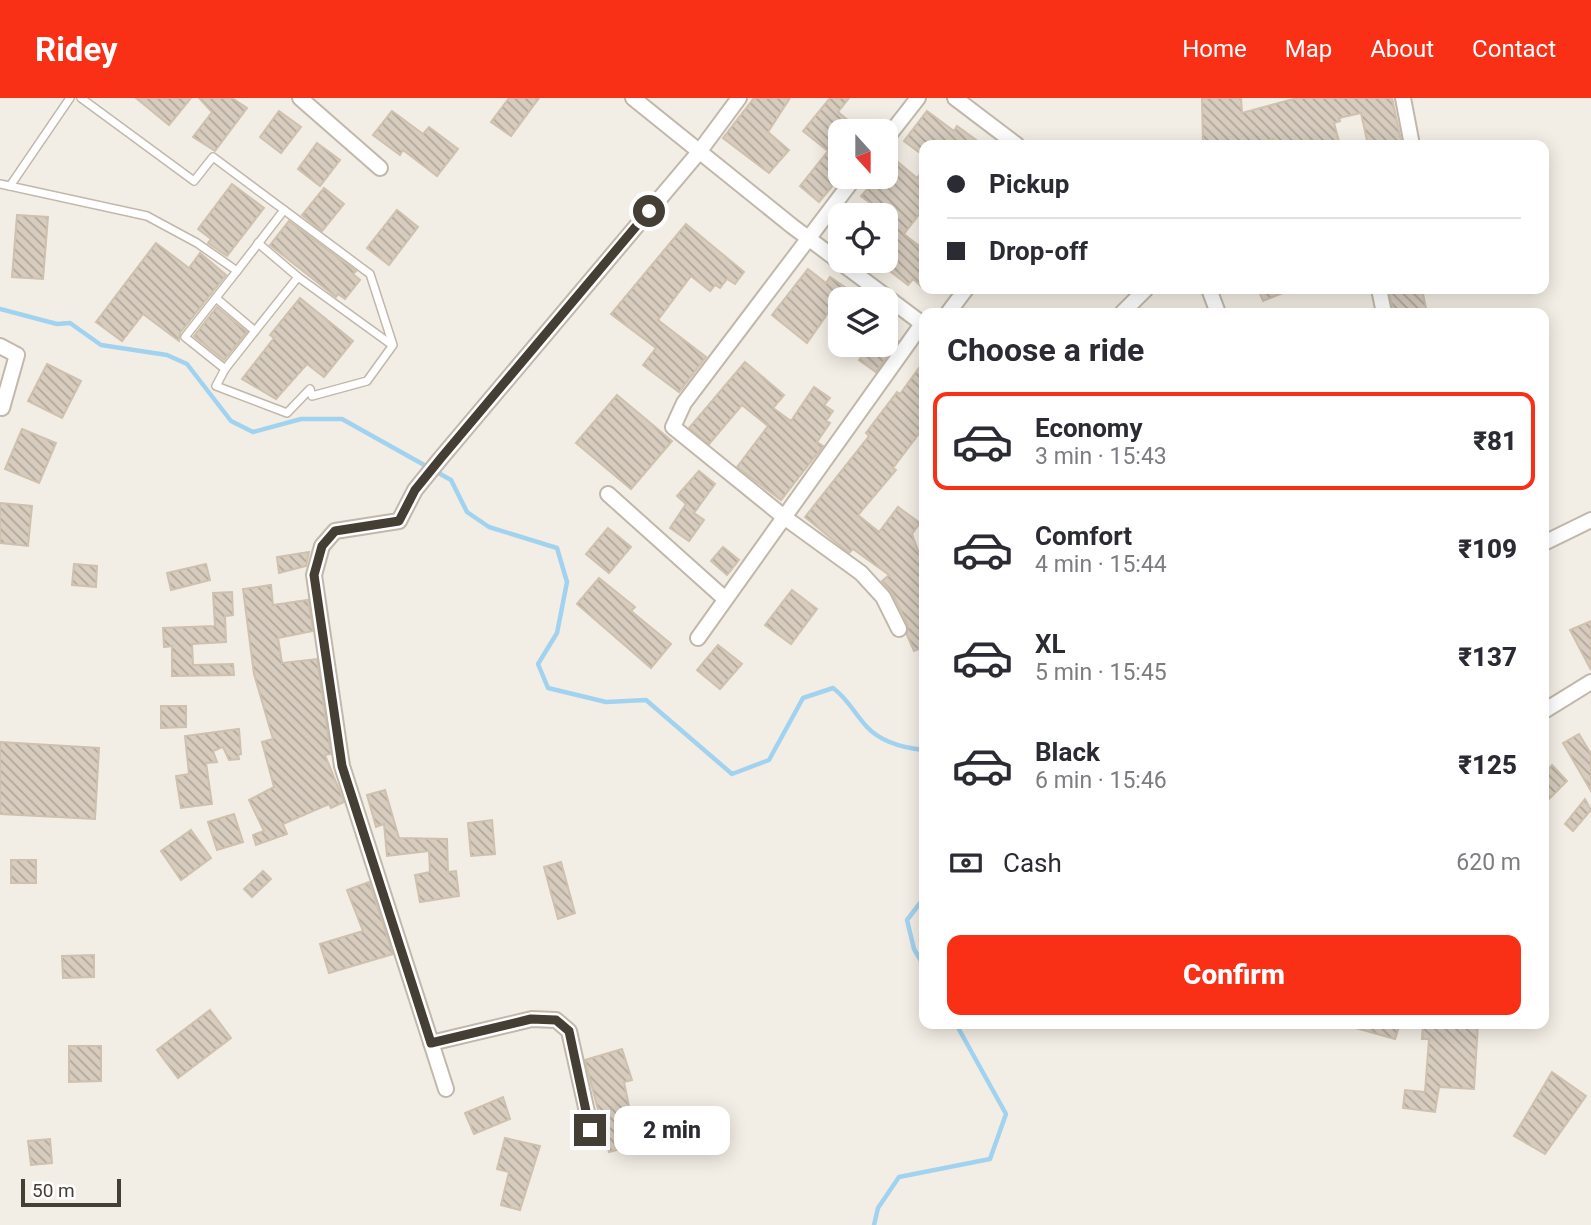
<!DOCTYPE html>
<meta charset="utf-8">
<style>
body{margin:0;font-family:Roboto,sans-serif;background:#f7f7f7;color:#2b2b33;height:100vh;display:flex;flex-direction:column;font-size:26px;white-space:nowrap}
*{box-sizing:border-box;margin:0}
p{font-size:23px;color:#7c7c81}
.icon{flex:none;width:38px;height:38px;fill:none;stroke:currentColor;stroke-width:2;stroke-linecap:round;stroke-linejoin:round}
.map{position:relative;flex:1;overflow:hidden}
.drawer{position:absolute;left:919px;top:210px;width:630px;height:721px;display:flex;flex-direction:column;background:#fff;border-radius:14px;box-shadow:0 4px 18px #0003}
.drawer>*{flex:none}
.hud{position:absolute;left:919px;top:42px;width:630px;height:154px;border-radius:14px;box-shadow:0 4px 18px #0003;display:grid;align-content:center;height:154px;padding:0 28px;background:#fff}
.needle{width:46px;rotate:159deg}
.fabs{position:absolute;left:828px;top:21px;display:grid;gap:14px}
.fabs a{display:grid;place-items:center;width:70px;height:70px;border-radius:14px;background:#fff;box-shadow:0 4px 18px #0003;font-size:35px}
.scale{position:absolute;left:21px;bottom:18px;width:100px;box-sizing:border-box;padding-left:7px;border:4px solid #453e35;border-top:0;font-size:19px;line-height:24px;white-space:nowrap;color:#453e35;-webkit-text-stroke:5px #fff;paint-order:stroke}
.end{position:absolute;width:32px;height:32px;margin:-16px;border:9px solid #453e35;background:#fff;box-shadow:0 0 0 4px #fff}
.from{border-radius:50%}
.bubble{position:absolute;height:49px;border-radius:14px;background:#fff;box-shadow:0 4px 18px #0003;font-size:23px;font-weight:800;line-height:49px;text-align:center}
.hud b{display:flex;align-items:center;gap:24px;height:66px;font-size:26px}
.hud b+b{border-top:2px solid #e1e1e2}
.hud i{width:18px;height:18px;background:#2b2b33}
ul{padding:0;list-style:none}
li{display:flex;align-items:center;gap:21px;height:98px;margin:0 14px 10px;padding:0 14px;border:4px solid transparent;border-radius:14px}
li div{flex:1}
li b{display:block;font-size:26px}
li em{font-style:normal;font-weight:800}
li.current{border-color:#f92f16}
li>.icon{width:63px;height:63px;stroke-width:1.5}
h2{padding:0 28px;font-size:32px;line-height:84px}
.pay{display:flex;align-items:center;gap:18px;height:77px;padding:0 28px;font-size:26px}
.pay p{margin-inline-start:auto}
.button{display:flex;gap:14px;margin-top:auto;padding:14px 28px}
.button a{flex:1;height:80px;border-radius:14px;background:#f92f16;color:#fff;font-size:28px;font-weight:800;line-height:80px;text-align:center}
header{display:flex;align-items:center;gap:42px;box-sizing:border-box;height:98px;padding:0 35px;background:#f92f16;color:#fff}
header strong{font-size:33px}
nav{display:flex;gap:38px;margin-inline-start:auto;font-size:24px}
.map>svg:first-child{display:block}
.lines{fill:none;stroke-linecap:round;stroke-linejoin:round}
.stream{stroke:#a1d3f0;stroke-width:4.5}
.building{fill:url(#building-back-hatch);stroke:#cfc1ae;stroke-width:2}
.service-casing{stroke:#c1b8ab;stroke-width:10}
.minor-casing{stroke:#c1b8ab;stroke-width:18}
.service{stroke:#fff;stroke-width:7}
.minor{stroke:#fff;stroke-width:14}
.route{stroke:#453e35;stroke-width:9}
</style>
<header>
<strong>Ridey</strong>
<nav><a>Home</a><a>Map</a><a>About</a><a>Contact</a></nav>
</header>
<div class="map">
<svg width="1591" height="1127" viewBox="0 0 1591 1127">
<defs>
<pattern id="building-back-hatch" width="6" height="6" patternUnits="userSpaceOnUse" patternTransform="scale(1.75)"><rect width="6" height="6" fill="#d7ccbe"/><path d="M-1 5l2 2M0 0l6 6M5-1l2 2" fill="none" stroke="#b0a79b"/></pattern>
</defs>
<rect width="100%" height="100%" fill="#f3eee5"/>
<g class="lines">
<g class="stream">
<path d="M0 211 57 226 70 225 101 247 167 257 187 266 231 323 253 334 301 321H342L451 382 467 414 489 429 557 450 567 484 557 535 538 566 548 590 606 604 646 602 732 676 769 662 803 600 833 590C848 601 854 615 867 629 881 644 904 650 924 652"/>
<path d="M924 800 907 822 914 851 924 868"/>
<path d="M874 1127 878 1110 899 1079 990 1061 1006 1016 956 926"/>
</g>
</g>
<g class="building">
<path d="M136 0H191L169 27Z"/>
<path d="M199 0H232L247 10 215 53 193 39 212 14Z"/>
<path d="M509 0H539L511 38 491 24Z"/>
<path d="M754 0H790L768 34 789 52 769 75 723 40Z"/>
<path d="M830 0H849L838 14 861 33H840V79L819 104 800 88 828 53 803 33Z"/>
<path d="M1202 0H1241L1242 15 1297 0H1392L1402 47H1368L1361 15 1339 20 1340 23 1334 25 1340 47H1274L1273 41 1249 47H1203Z"/>
<path d="M279 13 301 29 281 55 260 39Z"/>
<path d="M392 13 423 36 429 29 458 51 437 78 403 52 400 57 373 37Z"/>
<path d="M927 13 954 33 957 28 983 47H924V58L904 43Z"/>
<path d="M317 45 340 62 320 88 298 71Z"/>
<path d="M893 60 917 80 924 71V110L904 136 924 152V191L913 181 908 187 886 170V117L861 98 878 79H886V69Z"/>
<path d="M232 86 264 110 227 158 208 145 211 141 198 131Z"/>
<path d="M324 90 344 106 322 133 302 117Z"/>
<path d="M397 112 418 129 389 167 367 150Z"/>
<path d="M17 117 48 119 43 181 12 179Z"/>
<path d="M289 123 356 173 353 176 360 182 345 201 338 196 336 199 270 147Z"/>
<path d="M686 126 744 174 735 186 727 181 720 190 715 187 710 193 691 178 658 222 706 259 679 294 643 267 656 250 611 216Z"/>
<path d="M156 145 189 170 200 155 226 177 180 235 179 243 143 216 122 243 96 224Z"/>
<path d="M808 171 826 185 830 179 862 201H840V223L828 215 807 245 772 217Z"/>
<path d="M1258 191H1292L1263 203Z"/>
<path d="M1389 191H1422L1427 215H1393Z"/>
<path d="M300 200 353 243 324 279 307 266 276 301 242 281 274 240 270 237Z"/>
<path d="M217 209 247 234 224 262 194 238Z"/>
<path d="M886 233 898 243 876 274 859 262 871 247H886Z"/>
<path d="M924 263V329L893 370 896 372 858 417 879 434 898 409 920 425 912 436 924 469V549L914 553 907 537 908 527 892 495 882 483 889 477 853 451 849 455 805 419 869 338 866 335 897 294 900 296Z"/>
<path d="M745 264 784 297 773 310 791 323 814 289 830 300 824 307 833 313 826 323 830 325 817 344 823 348 781 402 737 369 768 328 742 307 709 346 689 330Z"/>
<path d="M47 266 81 283 62 320 28 303Z"/>
<path d="M617 297 672 343 631 391 576 345Z"/>
<path d="M22 331 56 345 39 385 5 371Z"/>
<path d="M699 373 715 386 694 415 704 422 689 443 670 430 686 406 677 398Z"/>
<path d="M0 405 32 408 28 448 0 445Z"/>
<path d="M608 430 631 449 609 475 586 456Z"/>
<path d="M723 449 739 462 727 477 711 463Z"/>
<path d="M309 454 306 468 279 475 277 459Z"/>
<path d="M74 466 97 468 96 489 72 487Z"/>
<path d="M206 466 210 482 171 492 167 475Z"/>
<path d="M599 480 635 509 631 513 671 546 651 570 577 506Z"/>
<path d="M271 487 273 507 308 502 313 533 278 540 282 565 317 561 331 656 325 657 344 704 331 710 329 706 283 726 287 736 256 747 253 737 264 733 249 702 274 689 262 644 273 641 254 576 243 491Z"/>
<path d="M792 492 817 511 791 546 765 527Z"/>
<path d="M232 494 233 517 225 518 226 544 192 546 193 567 233 566 234 577 172 578V548L164 549 163 530 215 528 213 495Z"/>
<path d="M1591 523V572L1570 532Z"/>
<path d="M718 547 742 566 720 591 697 572Z"/>
<path d="M161 608H186V629L161 630Z"/>
<path d="M239 631 241 656 238 657 239 661 229 662 223 649 213 653 217 664 206 665 212 706 181 710 176 678 189 676 185 638Z"/>
<path d="M1579 636 1591 656V693L1563 645Z"/>
<path d="M0 644 99 650 95 721 0 716Z"/>
<path d="M1552 667 1567 683 1544 706V676Z"/>
<path d="M385 692 399 740 447 741 448 774 456 773 459 798 420 804 415 777 430 774 429 753 387 758 384 726 376 729 367 697Z"/>
<path d="M1585 701 1591 712 1573 733 1565 726Z"/>
<path d="M234 716 243 744 217 752 208 724Z"/>
<path d="M492 722 495 756 471 758 468 725Z"/>
<path d="M191 732 211 760 181 782 161 753Z"/>
<rect x="11" y="762" width="25" height="23"/>
<path d="M561 764 575 815 558 821 544 769Z"/>
<path d="M263 773 271 781 252 799 244 791Z"/>
<path d="M369 784 393 856 329 875 320 846 363 833 347 792Z"/>
<path d="M94 857V879L63 880 62 858Z"/>
<path d="M210 912 231 940 178 980 157 952Z"/>
<path d="M1352 926H1400L1395 941 1352 929Z"/>
<path d="M1423 926H1478L1474 991 1439 989 1435 1014 1403 1010 1405 992 1425 994 1429 941H1422Z"/>
<path d="M69 948H101V983L69 984Z"/>
<path d="M622 951 632 982 624 984 637 1047 609 1054 585 962Z"/>
<path d="M1552 974 1586 998 1545 1056 1514 1038Z"/>
<path d="M503 999 510 1021 474 1036 465 1015Z"/>
<path d="M505 1040 540 1048 520 1112 501 1107 509 1074 497 1071Z"/>
<path d="M50 1041 52 1065 31 1067 28 1043Z"/>
</g>
<g class="lines">
<g class="service-casing">
<g id="service">
<path d="M0 86 147 118 197 145 237 173 185 239 225 271 216 288 287 315 310 291 312 298 367 283 393 247 370 176 213 59 194 83 81 0"/>
<path d="M10 88 70 0"/>
<path d="M237 173 284 112"/>
<path d="M298 179 392 247"/>
<path d="M216 200 255 233 298 179 258 145"/>
<path d="M225 271 255 233"/>
</g>
</g>
<g class="minor-casing">
<g id="minor">
<path d="M300 0 380 70"/>
<path d="M633 0 792 128 924 227"/>
<path d="M955 0 1017 47"/>
<path d="M1403 0 1412 47"/>
<path d="M886 41 918 0"/>
<path d="M855 79 684 305 673 329 784 419 861 475 883 499 899 531"/>
<path d="M1209 191 1218 215"/>
<path d="M1379 191 1384 215"/>
<path d="M948 215 966 191"/>
<path d="M1122 215 1146 191"/>
<path d="M0 248 17 257 2 310"/>
<path d="M608 396 724 500"/>
<path d="M1544 445 1591 422"/>
<path d="M698 540 922 226"/>
<path d="M1544 613 1591 584"/>
<path d="M431 945 532 921 556 922 569 933 591 1032"/>
<path d="M446 991 342 668 314 477 322 448 335 433 399 423 415 392 441 360 699 54 739 0"/>
</g>
</g>
<use href="#service" class="service"/>
<use href="#minor" class="minor"/>
</g>
<g class="lines">
<path class="route" d="M590 1032 569 933 556 922 531 921 431 945 342 668 314 477 322 448 335 433 399 423 415 392 441 360 649 113"/>
</g>
</svg>
<div class="fabs">
<a><svg class="needle" viewBox="-14 -14 28 28"><path d="M0-13l5 13h-10z" fill="#e53935"/><path d="M0 13l5-13h-10z" fill="#7c7c81"/></svg></a>
<a><svg class="icon" aria-label="locate" viewBox="0 0 24 24"><circle cx="12" cy="12" r="6"/><path d="M12 2v4M12 18v4M2 12h4M18 12h4"/></svg></a>
<a><svg class="icon" aria-label="layers" viewBox="0 0 24 24"><path d="M12 4l9 5-9 5-9-5zM3 14l9 5 9-5"/></svg></a>
</div>
<div class="scale">50 m</div>
<i class="end from" style="left:649px;top:113px"></i>
<i class="end" style="left:590px;top:1032px"></i>
<div class="bubble" style="left:614px;top:1008px;width:116px">2 min</div>
<div class="hud">
<b><i class="from"></i>Pickup</b>
<b><i></i>Drop-off</b>
</div>
<section class="drawer">
<h2>Choose a ride</h2>
<ul>
<li class="current"><svg class="icon" aria-label="car" viewBox="0 0 24 24"><path d="M5 17H2v-5l4-1 3-4h7l3 4 3 1v5h-3M9 17h6M6 11h13"/><circle cx="7" cy="17" r="2"/><circle cx="17" cy="17" r="2"/></svg><div><b>Economy</b><p>3 min · 15:43</p></div><em>₹81</em></li>
<li><svg class="icon" aria-label="car" viewBox="0 0 24 24"><path d="M5 17H2v-5l4-1 3-4h7l3 4 3 1v5h-3M9 17h6M6 11h13"/><circle cx="7" cy="17" r="2"/><circle cx="17" cy="17" r="2"/></svg><div><b>Comfort</b><p>4 min · 15:44</p></div><em>₹109</em></li>
<li><svg class="icon" aria-label="car" viewBox="0 0 24 24"><path d="M5 17H2v-5l4-1 3-4h7l3 4 3 1v5h-3M9 17h6M6 11h13"/><circle cx="7" cy="17" r="2"/><circle cx="17" cy="17" r="2"/></svg><div><b>XL</b><p>5 min · 15:45</p></div><em>₹137</em></li>
<li><svg class="icon" aria-label="car" viewBox="0 0 24 24"><path d="M5 17H2v-5l4-1 3-4h7l3 4 3 1v5h-3M9 17h6M6 11h13"/><circle cx="7" cy="17" r="2"/><circle cx="17" cy="17" r="2"/></svg><div><b>Black</b><p>6 min · 15:46</p></div><em>₹125</em></li>
</ul>
<div class="pay"><svg class="icon" aria-label="cash" viewBox="0 0 24 24"><path d="M3 7h18v10H3z"/><circle cx="12" cy="12" r="2"/></svg>Cash<p>620 m</p></div>
<div class="button"><a>Confirm</a></div>
</section>
</div>
